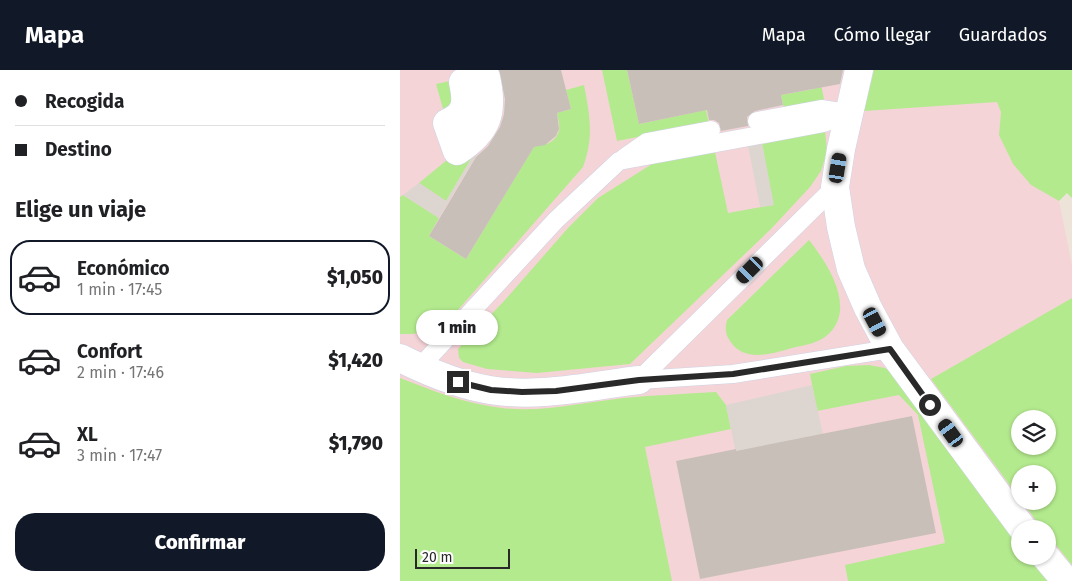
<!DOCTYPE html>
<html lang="es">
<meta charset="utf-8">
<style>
body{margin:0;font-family:"Fira Sans",sans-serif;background:#f2f2f2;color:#202124;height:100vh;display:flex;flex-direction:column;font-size:19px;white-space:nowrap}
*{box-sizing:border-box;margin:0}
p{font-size:16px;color:#757577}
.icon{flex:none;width:28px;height:28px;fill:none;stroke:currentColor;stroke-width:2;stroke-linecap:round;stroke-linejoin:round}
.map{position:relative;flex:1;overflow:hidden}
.panel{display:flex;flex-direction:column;background:#fff;width:400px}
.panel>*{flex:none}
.hud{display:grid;align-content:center;height:110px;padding:0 15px;background:#fff}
.buttons{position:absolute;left:611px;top:340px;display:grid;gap:10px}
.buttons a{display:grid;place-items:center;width:45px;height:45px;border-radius:50%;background:#fff;box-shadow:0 1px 4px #0004;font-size:25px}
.scale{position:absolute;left:15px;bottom:12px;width:95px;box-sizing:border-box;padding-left:5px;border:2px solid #292929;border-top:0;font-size:14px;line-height:18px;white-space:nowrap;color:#292929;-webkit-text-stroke:4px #fff;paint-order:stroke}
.end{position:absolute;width:22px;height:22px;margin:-11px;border:6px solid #292929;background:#fff;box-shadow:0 0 0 2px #fff}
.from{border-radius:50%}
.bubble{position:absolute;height:35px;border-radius:18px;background:#fff;box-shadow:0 1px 4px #0004;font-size:16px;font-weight:800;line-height:35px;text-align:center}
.car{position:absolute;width:15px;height:30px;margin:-15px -8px;border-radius:6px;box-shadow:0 0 4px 1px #0007;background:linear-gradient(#222 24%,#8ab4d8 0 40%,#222 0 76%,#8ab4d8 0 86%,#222 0)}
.hud b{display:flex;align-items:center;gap:18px;height:48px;font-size:19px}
.hud b+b{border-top:1px solid #e0e0e0}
.hud i{width:12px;height:12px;background:#202124}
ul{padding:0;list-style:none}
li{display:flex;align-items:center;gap:15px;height:75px;margin:0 10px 8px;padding:0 5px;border:2px solid transparent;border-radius:20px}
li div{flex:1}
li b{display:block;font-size:19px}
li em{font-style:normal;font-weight:800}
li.on{border-color:#111827}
li>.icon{width:45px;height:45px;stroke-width:1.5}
h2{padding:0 15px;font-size:22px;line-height:60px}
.cta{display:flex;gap:10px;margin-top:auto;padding:10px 15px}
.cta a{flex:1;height:58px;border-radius:20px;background:#111827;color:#fff;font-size:20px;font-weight:800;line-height:58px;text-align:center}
header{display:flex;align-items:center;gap:30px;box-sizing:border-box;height:70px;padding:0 25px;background:#111827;color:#fff}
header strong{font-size:24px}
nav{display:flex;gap:28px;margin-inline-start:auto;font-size:18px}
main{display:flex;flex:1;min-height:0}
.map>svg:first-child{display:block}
.medical{fill:#f5d4d8;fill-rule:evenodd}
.green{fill:#b4ea8e;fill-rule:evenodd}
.plaza{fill:#ddd6d0}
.building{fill:#c8c0b8}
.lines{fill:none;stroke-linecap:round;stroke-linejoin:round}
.lane-casing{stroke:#ced3e4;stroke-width:19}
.street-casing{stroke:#ced3e4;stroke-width:29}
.lane{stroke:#fff;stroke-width:18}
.street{stroke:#fff;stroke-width:28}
.route{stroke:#292929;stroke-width:6}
</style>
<header>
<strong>Mapa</strong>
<nav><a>Mapa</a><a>Cómo llegar</a><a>Guardados</a></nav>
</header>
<main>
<section class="panel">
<div class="hud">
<b><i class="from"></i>Recogida</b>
<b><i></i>Destino</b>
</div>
<h2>Elige un viaje</h2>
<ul>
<li class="on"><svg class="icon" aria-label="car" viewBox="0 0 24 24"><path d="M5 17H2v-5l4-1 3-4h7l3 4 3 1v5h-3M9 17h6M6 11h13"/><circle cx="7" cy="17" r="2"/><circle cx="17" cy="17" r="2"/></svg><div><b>Económico</b><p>1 min · 17:45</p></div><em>$1,050</em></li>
<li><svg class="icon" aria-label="car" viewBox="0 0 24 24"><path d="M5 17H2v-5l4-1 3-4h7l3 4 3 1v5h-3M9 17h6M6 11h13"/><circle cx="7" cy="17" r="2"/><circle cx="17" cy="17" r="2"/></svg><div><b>Confort</b><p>2 min · 17:46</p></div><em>$1,420</em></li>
<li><svg class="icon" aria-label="car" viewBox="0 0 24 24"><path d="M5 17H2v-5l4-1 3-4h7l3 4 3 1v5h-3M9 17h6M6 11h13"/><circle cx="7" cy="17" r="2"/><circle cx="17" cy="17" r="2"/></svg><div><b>XL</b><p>3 min · 17:47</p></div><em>$1,790</em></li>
</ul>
<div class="cta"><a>Confirmar</a></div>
</section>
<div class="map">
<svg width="672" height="511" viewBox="0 0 672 511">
<rect width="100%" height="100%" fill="#ede3d8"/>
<path class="medical" d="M0 0H627L654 106 672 195V511H0ZM620 349H648V376H620ZM620 404H648V431H620ZM620 459H648V486H620Z"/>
<g class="green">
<path d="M202 0H227L239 54 306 40 309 53 217 71Z"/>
<path d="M418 0 424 29 423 30 384 39 381 25 414 19Z"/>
<path d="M474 0H672V128L667 123 659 131 631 115 613 94 599 65 601 42 597 32 464 41Z"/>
<path d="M59 9 47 53 36 14Z"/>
<path d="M184 15C190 46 194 67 183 97L58 240 27 260 13 264H0V127L3 125 39 148 29 166 66 189 135 75C145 77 156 71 159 61 160 55 158 49 157 43L171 39 166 20Z"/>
<path d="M93 52 46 131 19 113Z"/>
<path d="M425 60 427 82 421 101 410 117 371 159 230 294 137 303 87 299 63 292 59 288 58 279 104 231 168 158 198 128 252 94 315 82 328 143 373 135 362 73Z"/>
<path d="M409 170C428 194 459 241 425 267 417 273 406 275 396 277 374 283 345 294 330 271 325 264 325 258 327 250Z"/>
<path d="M672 228V495L648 465V459H642L622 431H648V404H620V429L531 309ZM620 349H648V376H620Z"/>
<path d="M469 295 485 298 500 309 620 470V486H633L654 511H448L445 495 545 473 518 345 499 325 417 341 410 304 446 296Z"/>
<path d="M0 308C33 321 67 334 102 338 143 343 184 332 224 328 255 325 285 324 316 322L326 335 331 359 245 377 272 511H0Z"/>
</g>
<g class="plaza">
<path d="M99 43 101 52 96 53 39 148 3 125 19 113 46 131Z"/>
<path d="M362 73 374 135 360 137 348 76Z"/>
<path d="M412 315 423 364 343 417 326 335Z"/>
</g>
<g class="building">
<path d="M99 0H161L171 39 157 43 159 59 156 66 145 75 134 77 66 189 29 166 76 87 88 76 100 57 104 44 105 29Z"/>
<path d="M227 0H443L440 14 381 25 383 35 355 41 347 47 348 56 321 61 319 53 314 50H309L307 40 239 54Z"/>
<path d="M512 346 536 463 300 509 276 391 336 379V381Z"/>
</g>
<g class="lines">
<g class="lane-casing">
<g id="lane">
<path d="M357 51 421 39 448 43"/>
<path d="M224 88 247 72 311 60"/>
<path d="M19 298 156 150 219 91 424 53 449 43"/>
<path d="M239 310 435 117"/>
<path d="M239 310 333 304 490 279"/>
</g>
</g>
<g class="street-casing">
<g id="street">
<path d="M459 0 441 79 435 117 441 157 451 199 468 238 490 279 623 459"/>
<path d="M86 7C94 42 88 61 57 81L47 53C68 44 67 31 63 12Z"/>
<path d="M0 288C28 302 59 315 90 320 139 328 190 316 239 310"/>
<path d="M645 486 666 511"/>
</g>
</g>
<use href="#lane" class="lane"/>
<use href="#street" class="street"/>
</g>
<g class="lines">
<path class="route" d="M58 312 91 320 122 322 156 321 239 310 333 304 490 279 530 335"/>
</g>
</svg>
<div class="buttons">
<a><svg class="icon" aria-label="layers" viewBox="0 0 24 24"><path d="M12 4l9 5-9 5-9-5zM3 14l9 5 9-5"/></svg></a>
<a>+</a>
<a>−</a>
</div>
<div class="scale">20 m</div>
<i class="end from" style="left:530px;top:335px"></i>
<i class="end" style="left:58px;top:312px"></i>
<div class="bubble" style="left:16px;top:240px;width:82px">1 min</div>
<i class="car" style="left:438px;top:98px;rotate:9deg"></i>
<i class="car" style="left:350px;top:200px;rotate:225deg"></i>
<i class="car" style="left:475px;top:252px;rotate:152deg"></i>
<i class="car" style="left:551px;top:363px;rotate:324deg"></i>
</div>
</main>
